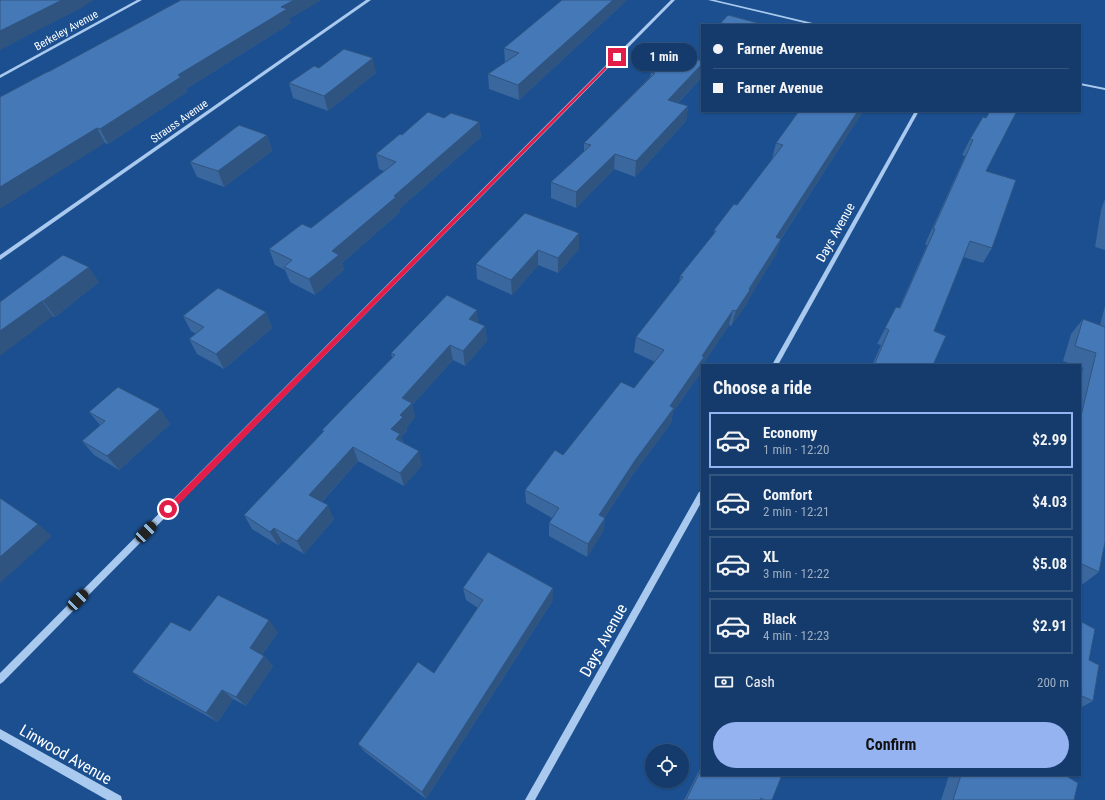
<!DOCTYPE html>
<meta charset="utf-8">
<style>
body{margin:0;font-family:"Roboto Condensed",sans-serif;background:#1d4271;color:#f1f3f6;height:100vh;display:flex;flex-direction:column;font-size:15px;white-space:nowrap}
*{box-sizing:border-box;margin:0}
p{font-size:13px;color:#9dadc1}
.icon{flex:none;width:22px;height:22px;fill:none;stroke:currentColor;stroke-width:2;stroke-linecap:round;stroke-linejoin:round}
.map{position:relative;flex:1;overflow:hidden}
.details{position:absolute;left:701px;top:364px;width:380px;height:412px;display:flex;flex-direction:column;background:#143b6b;border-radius:0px;box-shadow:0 1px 3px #0004,0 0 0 1px #33557e}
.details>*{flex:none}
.guide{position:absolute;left:701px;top:24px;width:380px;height:88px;border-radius:0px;box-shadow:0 1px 3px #0004,0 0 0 1px #33557e;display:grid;align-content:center;height:88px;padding:0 12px;background:#143b6b}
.tools{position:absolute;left:645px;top:744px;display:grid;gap:8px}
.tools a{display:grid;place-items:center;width:44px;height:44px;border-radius:50%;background:#143b6b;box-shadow:0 1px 3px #0004,0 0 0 1px #33557e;font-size:20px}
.end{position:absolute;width:18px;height:18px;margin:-9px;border:5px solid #e11d48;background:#fff;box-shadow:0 0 0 2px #fff}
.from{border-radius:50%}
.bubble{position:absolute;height:28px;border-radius:14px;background:#143b6b;box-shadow:0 1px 3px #0004,0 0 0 1px #33557e;font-size:13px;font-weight:700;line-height:28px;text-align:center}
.car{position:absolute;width:12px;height:24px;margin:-12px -6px;border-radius:5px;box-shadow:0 0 3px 1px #0007;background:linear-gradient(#222 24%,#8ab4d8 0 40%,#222 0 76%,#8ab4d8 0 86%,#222 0)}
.guide b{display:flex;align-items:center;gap:14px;height:38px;font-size:15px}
.guide b+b{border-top:1px solid #33557e}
.guide i{width:10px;height:10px;background:#f1f3f6}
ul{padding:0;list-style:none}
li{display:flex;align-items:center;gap:12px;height:56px;margin:0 8px 6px;padding:0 4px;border:2px solid #33557e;border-radius:0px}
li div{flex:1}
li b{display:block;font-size:15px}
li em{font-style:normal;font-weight:700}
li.current{border-color:#95b2f1}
li>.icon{width:36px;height:36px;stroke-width:1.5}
h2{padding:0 12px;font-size:18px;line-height:48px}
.pay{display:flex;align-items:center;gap:10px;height:44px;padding:0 12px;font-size:15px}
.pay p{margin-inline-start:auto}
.button{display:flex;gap:8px;margin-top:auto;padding:8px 12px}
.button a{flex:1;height:46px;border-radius:24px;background:#95b2f1;color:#111;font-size:16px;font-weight:700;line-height:46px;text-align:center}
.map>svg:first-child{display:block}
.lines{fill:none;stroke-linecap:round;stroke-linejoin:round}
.minor{fill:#a9c9ee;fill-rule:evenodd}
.wall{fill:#3a679d}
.shaded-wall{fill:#305480}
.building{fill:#4478b7;stroke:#305480}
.route{fill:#e11d48}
.labels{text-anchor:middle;stroke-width:3;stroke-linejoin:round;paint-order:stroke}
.far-street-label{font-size:11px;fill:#fff;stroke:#1b4f8f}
.street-label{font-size:13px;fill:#fff;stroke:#1b4f8f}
.near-street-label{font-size:16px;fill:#fff;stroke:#1b4f8f}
</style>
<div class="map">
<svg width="1105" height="800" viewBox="0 0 1105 800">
<rect width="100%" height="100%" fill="#1b4f8f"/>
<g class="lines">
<g class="minor">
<path d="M137 0H142L0 78V75Z"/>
<path d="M366 0H371L0 260V255Z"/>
<path d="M671 0H675L3 682 0 684V673Z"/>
<path d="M708 0H715L821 25H813Z"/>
<path d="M1080 83 1105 88V90L1080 85Z"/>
<path d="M915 111H919L778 365H772Z"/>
<path d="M702 491V501L535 800H525L699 492Z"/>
<path d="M0 729 121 796 122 800H107L0 739Z"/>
</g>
</g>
<g class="wall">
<path d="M626 1 519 100 489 89 488 74 505 62 504 48Z"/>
<path d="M289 19 291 23 186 89 187 92 108 144 105 143 48 72Z"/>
<path d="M319 68 376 73 328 111 293 98 289 83Z"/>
<path d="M651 72 702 77 678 103 688 106 686 121 635 177 614 169 576 208 551 198V182L584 152V143L650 77Z"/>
<path d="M799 111H863L781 239 776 254 748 300 746 305 731 326 729 325 703 364 701 372 673 412 671 423 634 473 604 518H605L603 531 587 557 549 536V523L552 518 526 503 525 490 634 388 655 362 634 352 636 337 679 283 680 276 714 234V230L737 205 772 159 776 143Z"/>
<path d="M983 117 986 171 992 248 983 263 963 257 934 331 933 365H872L881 345 877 344 896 307 899 308 927 245 925 244 965 156 962 155 970 139Z"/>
<path d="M444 118 479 122 481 137 399 209 400 212 342 263 344 270 315 295 290 282 285 270 275 265 269 249 311 228 384 171 379 169 376 154 402 135Z"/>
<path d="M267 135 272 151 224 187 197 177 190 162Z"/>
<path d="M1105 199V250L1095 247 1101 210Z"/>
<path d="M525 213 579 249 558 273 538 265 512 295 477 279 476 264Z"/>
<path d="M99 282 55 317 0 302Z"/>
<path d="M1105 306V542L1099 572 1083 584 1080 582V381L1083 368 1080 367V365H1074L1063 361 1071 334 1083 319 1100 325Z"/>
<path d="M266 312 272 328 224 369 197 354 189 339 196 334 191 331 183 316Z"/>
<path d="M479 323 485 326 487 341 465 366 453 360 412 405 415 417 406 428 407 431 401 437 403 442 422 465 404 486 358 461 322 502 334 519 304 554 282 541 278 545 252 529 244 515 323 432 322 430 392 358 391 353Z"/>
<path d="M160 409 170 424 119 470 94 455 82 441 100 425 89 412Z"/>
<path d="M463 588 553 600 426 799 365 752 358 744 434 673 478 608 466 600Z"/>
<path d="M1080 621 1089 660 1093 701 1080 708Z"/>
<path d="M190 631 278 632 262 655 264 656 273 666 246 706 233 699 218 722 145 682 132 672Z"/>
<path d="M702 765V775L772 800H684Z"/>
<path d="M949 775H1065L1074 800H941Z"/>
</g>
<g class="shaded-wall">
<path d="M62 0H94L85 5V6L0 50V31Z"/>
<path d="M294 0H322L289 19 291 23 186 89 187 92 108 144 100 129 178 75 281 7Z"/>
<path d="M613 0H627L626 1 519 100 518 85Z"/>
<path d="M373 58 376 73 328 111 324 96Z"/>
<path d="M702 64V77L666 115 668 100Z"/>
<path d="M688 106 686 121 635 177 636 161Z"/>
<path d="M858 111H863L772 252 776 237Z"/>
<path d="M479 122 481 137 399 209 400 212 342 263 344 270 315 295 309 279 332 251 394 196Z"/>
<path d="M97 128 105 143 0 209V187Z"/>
<path d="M267 135 272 151 224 187 218 171Z"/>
<path d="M615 154 614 169 576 208V192Z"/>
<path d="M579 233V249L558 273V258Z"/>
<path d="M781 239 776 254 748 300 746 305 731 326 736 311Z"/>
<path d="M538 250V265L512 295 511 280Z"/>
<path d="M89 267 99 282 55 317 43 301Z"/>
<path d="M42 301 53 316 0 356V331Z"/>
<path d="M477 310 479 325 469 319Z"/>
<path d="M733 310 729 325 703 364 701 372 673 412 671 423 634 473 597 528 599 515 670 406 702 356Z"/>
<path d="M266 312 272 328 224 369 216 354Z"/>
<path d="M485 326 487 341 465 366 463 351Z"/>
<path d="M450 345 453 360 412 405 415 417 406 428 407 431 401 437 404 449 400 453 391 429 400 415 402 398Z"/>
<path d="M160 409 170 424 119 470 107 456Z"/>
<path d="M353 447 358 461 316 508 309 495Z"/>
<path d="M419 451 422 465 404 486 400 473Z"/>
<path d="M328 505 334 519 304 554 297 541Z"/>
<path d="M605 518 603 531 587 557 588 544Z"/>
<path d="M38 524 52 536 0 583V557Z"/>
<path d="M274 528 282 541 278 545 270 532Z"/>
<path d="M553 588V600L426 799 422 792Z"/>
<path d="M269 620 278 632 259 659 250 648Z"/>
<path d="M264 656 273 666 246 706 236 697Z"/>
<path d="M222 690 233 699 218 722 206 713Z"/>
</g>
<g class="building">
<path d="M0 0H62L0 31Z"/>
<path d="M181 0H294L281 7 287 9 178 75 181 77 100 129 97 128 0 187V97L47 72H48Z"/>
<path d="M562 0H613L518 85 488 74 519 53 504 48Z"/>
<path d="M728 15 758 23 756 25H719Z"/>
<path d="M344 49 373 58 324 96 289 83 314 66 319 68Z"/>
<path d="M671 52 702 61V64L668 100 688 106 636 161 615 154 576 192 551 182 591 145 584 143 655 73 651 72Z"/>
<path d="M799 111H858L776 237 781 239 749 289 750 290 736 311 733 310 702 356 704 357 670 406 674 408 636 459 599 515 605 518 588 544 549 523 559 508 525 490 555 450 563 455 621 382 634 388 664 350 636 337 683 277 680 276 716 231 714 230 734 204 737 205 783 145 776 143Z"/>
<path d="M990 111H1017L986 171 1016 180 992 248 970 241 934 331 946 336 933 365H874L889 330 885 328 896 307 900 308 935 229H933L973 140 970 139 983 117 986 118Z"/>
<path d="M428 112 444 118 451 113 479 122 394 196 396 197 332 251 339 255 309 279 284 267 292 260 269 249 302 224 311 228 396 162 376 154 400 134 402 135Z"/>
<path d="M239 125 267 135 218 171 190 162Z"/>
<path d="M525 213 579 233 558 258 538 250 511 280 476 264Z"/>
<path d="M63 255 89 267 43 301H42L0 331V302Z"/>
<path d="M218 288 266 312 216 354 189 339 204 327 183 316Z"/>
<path d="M447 295 477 310 469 319 485 326 463 351 450 345 402 398 412 403 400 415 403 417 391 429 400 434 396 439 419 451 400 473 353 447 309 495 328 505 297 541 274 528 270 532 244 515 324 431 322 430 395 355 391 353Z"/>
<path d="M1083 319 1105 327V542L1099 572 1080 563V420L1096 353 1075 346Z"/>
<path d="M118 387 160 409 107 456 82 441 105 421 89 412Z"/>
<path d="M0 498 38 524 0 557Z"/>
<path d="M488 552 553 588 422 792 358 744 418 662 434 673 483 600 463 588Z"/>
<path d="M218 595 269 620 250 648 264 656 236 697 222 690 206 713 132 672 171 622 190 631Z"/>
<path d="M1080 621 1095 629 1089 660 1099 665 1093 701 1080 695Z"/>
<path d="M702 768V775H782L772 800H764L761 798 760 800H686Z"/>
<path d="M961 775H1065L1078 783 1074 800H953Z"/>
</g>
<path class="route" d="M617 55 618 57 171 512H166V507Z"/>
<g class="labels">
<g class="far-street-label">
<text transform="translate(66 30) rotate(-29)" y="4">Berkeley Avenue</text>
<text transform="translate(179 121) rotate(-35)" y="4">Strauss Avenue</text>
</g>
<g class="street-label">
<text transform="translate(835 232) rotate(-61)" y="5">Days Avenue</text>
</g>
<g class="near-street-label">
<text transform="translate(603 640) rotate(-61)" y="6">Days Avenue</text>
<text transform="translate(66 754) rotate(30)" y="6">Linwood Avenue</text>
</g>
</g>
</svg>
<div class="tools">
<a><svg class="icon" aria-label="locate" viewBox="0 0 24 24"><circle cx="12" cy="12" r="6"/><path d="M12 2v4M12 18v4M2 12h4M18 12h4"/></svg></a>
</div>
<i class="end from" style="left:168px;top:509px"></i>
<i class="end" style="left:617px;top:57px"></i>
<div class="bubble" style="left:631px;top:43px;width:66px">1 min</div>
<i class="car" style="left:146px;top:532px;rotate:45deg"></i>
<i class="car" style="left:78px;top:600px;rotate:45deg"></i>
<div class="guide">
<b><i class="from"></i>Farner Avenue</b>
<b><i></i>Farner Avenue</b>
</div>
<section class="details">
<h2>Choose a ride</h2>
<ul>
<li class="current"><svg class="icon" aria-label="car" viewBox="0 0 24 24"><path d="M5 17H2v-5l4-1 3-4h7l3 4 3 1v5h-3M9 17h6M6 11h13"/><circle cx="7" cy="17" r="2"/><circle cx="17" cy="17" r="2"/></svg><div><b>Economy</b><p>1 min · 12:20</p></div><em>$2.99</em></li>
<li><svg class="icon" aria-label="car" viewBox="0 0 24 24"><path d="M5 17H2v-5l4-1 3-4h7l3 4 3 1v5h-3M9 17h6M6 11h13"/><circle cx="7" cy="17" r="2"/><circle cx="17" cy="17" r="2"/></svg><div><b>Comfort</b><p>2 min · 12:21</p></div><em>$4.03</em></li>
<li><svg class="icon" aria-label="car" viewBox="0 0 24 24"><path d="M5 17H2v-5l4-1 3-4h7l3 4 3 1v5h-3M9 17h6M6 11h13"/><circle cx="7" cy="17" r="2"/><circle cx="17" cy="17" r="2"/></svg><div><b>XL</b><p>3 min · 12:22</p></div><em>$5.08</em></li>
<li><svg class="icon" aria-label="car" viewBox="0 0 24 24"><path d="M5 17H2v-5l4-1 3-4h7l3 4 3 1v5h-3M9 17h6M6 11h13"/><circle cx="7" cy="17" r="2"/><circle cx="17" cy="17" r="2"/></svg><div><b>Black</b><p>4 min · 12:23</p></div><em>$2.91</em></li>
</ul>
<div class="pay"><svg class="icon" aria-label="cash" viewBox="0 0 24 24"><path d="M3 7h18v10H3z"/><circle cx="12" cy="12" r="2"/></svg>Cash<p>200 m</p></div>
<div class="button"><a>Confirm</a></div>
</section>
</div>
